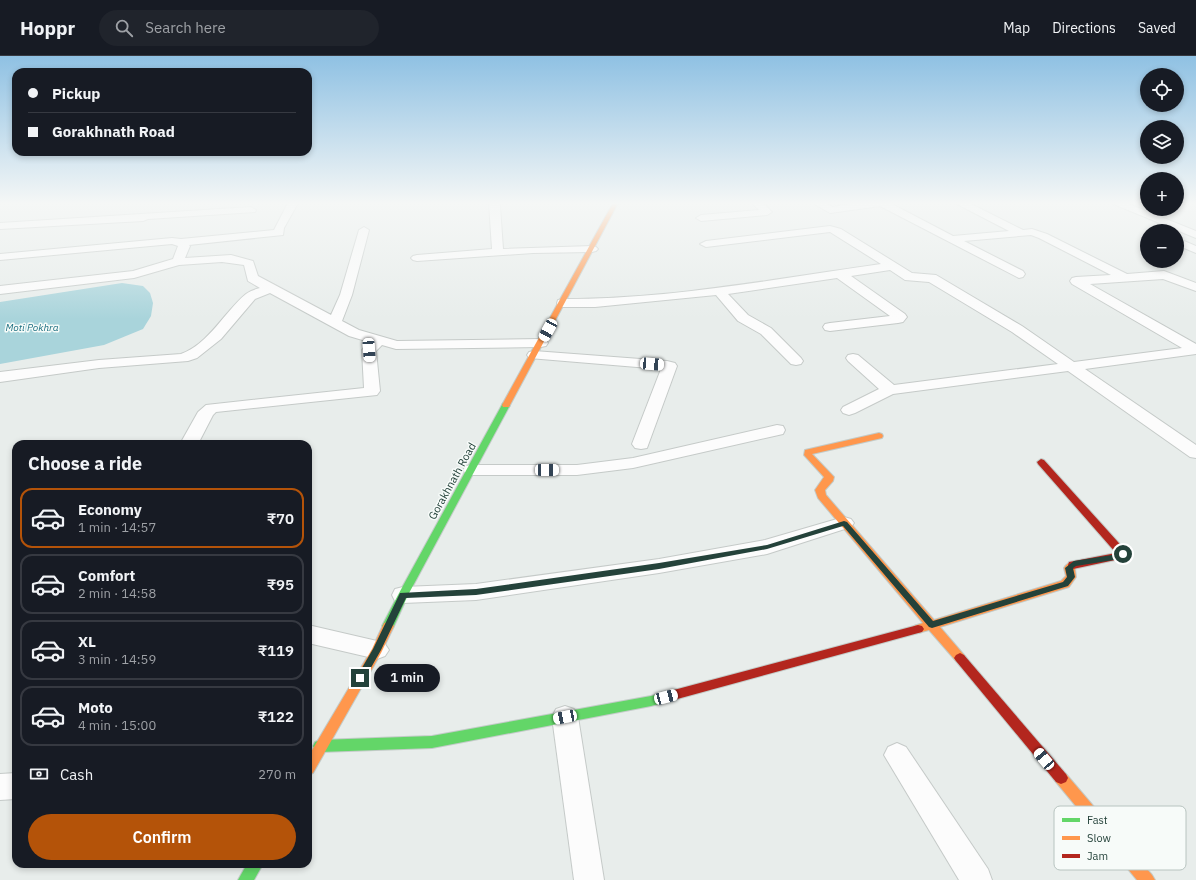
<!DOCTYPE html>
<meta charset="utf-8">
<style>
body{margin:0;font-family:"IBM Plex Sans",sans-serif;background:#20242c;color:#f1f3f6;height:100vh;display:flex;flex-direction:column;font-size:15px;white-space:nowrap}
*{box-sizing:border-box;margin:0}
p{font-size:13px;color:#9ea1a6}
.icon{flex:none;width:22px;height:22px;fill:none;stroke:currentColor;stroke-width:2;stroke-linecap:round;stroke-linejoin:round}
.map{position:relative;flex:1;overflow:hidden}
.details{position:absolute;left:12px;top:384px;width:300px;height:428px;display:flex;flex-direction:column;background:#171b24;border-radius:12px;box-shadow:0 2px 6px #0003}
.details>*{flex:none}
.hud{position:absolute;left:12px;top:12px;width:300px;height:88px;border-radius:12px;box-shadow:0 2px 6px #0003;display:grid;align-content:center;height:88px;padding:0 16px;background:#171b24}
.buttons{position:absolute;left:1140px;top:12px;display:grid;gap:8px}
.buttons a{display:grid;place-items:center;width:44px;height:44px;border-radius:50%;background:#171b24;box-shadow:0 2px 6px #0003;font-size:20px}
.end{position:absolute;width:18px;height:18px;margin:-9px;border:5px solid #24423a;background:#fff;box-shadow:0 0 0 2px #fff}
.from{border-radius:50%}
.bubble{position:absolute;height:28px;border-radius:14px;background:#171b24;box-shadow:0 2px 6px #0003;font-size:13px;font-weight:600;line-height:28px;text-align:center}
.car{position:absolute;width:12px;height:24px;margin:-12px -6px;border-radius:5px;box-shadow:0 0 3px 1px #0007;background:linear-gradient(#fff 24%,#345 0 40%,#fff 0 76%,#345 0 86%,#fff 0)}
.hud b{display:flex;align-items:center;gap:14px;height:38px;font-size:15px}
.hud b+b{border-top:1px solid #363941}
.hud i{width:10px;height:10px;background:#f1f3f6}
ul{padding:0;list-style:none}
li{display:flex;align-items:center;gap:12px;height:60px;margin:0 8px 6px;padding:0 8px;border:2px solid #363941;border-radius:12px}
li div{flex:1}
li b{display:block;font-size:15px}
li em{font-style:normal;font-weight:600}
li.active{border-color:#b45309}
li>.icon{width:36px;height:36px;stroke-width:1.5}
h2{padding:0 16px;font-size:18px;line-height:48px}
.pay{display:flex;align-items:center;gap:10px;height:44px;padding:0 16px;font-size:15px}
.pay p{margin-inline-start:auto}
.button{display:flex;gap:8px;margin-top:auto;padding:8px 16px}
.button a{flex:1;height:46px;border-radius:24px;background:#b45309;color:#fff;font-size:16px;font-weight:600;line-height:46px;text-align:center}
header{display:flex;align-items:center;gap:24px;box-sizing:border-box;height:56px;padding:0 20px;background:#171b24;border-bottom:1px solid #363941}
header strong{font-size:19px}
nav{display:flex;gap:22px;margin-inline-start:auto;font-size:14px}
.search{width:280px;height:36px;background:#20242c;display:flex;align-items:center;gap:10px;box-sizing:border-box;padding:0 14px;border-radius:22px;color:#9ea1a6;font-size:15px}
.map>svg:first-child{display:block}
.water{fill:#a9d4db}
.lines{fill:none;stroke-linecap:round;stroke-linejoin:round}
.street-casing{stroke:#c5cac8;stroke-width:2}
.fast-casing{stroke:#c3cbc8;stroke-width:2}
.slow-casing{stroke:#c3cbc8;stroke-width:2}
.jam-casing{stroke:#c3cbc8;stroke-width:2}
.street{fill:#fcfcfc;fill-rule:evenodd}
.fast{fill:#63d668;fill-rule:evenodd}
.slow{fill:#ff974d;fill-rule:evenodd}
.jam{fill:#b3261e;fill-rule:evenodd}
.route{fill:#24423a}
.labels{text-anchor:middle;stroke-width:3;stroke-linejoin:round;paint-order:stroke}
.far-water-label{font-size:10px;font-style:italic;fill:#1c6f80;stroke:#f7fbf9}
.street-label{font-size:11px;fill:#24423a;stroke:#f7fbf9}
.key{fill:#f7fbf9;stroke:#b8c4c0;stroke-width:1}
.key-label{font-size:11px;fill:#24423a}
</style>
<header>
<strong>Hoppr</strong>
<div class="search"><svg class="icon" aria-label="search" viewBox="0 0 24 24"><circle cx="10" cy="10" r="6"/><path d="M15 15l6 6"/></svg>Search here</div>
<nav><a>Map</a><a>Directions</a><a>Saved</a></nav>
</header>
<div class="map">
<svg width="1196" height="824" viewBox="0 0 1196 824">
<rect width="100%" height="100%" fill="#e8edeb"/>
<path class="water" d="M122 227 143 230 150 237 153 247 151 260 143 273 104 289 0 308V246Z"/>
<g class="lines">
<g class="street-casing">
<g id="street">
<path d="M288 147H298L284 172 283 179 189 189 190 190 185 202 231 199 253 205 258 220 331 259 340 239 359 174 364 171 369 174 352 239 342 265 359 274 397 285 541 283 546 284 548 287 546 290 541 291 396 293 382 289 376 295 380 335 377 339 216 356 213 359 198 388H180L198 356 206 349 364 332 362 294 369 286 349 280 270 237 255 243 221 283 197 302 188 305 99 312 0 326V316L99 304 181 298C209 288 225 255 246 238 250 235 256 233 260 232L248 225 244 209 222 206 179 209 134 222 0 238V230L133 215 173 203 178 190 172 188 0 204V198L172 182 181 183 274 174Z"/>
<path d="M489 147H499L500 150 503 193 592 190 596 191 598 193 596 195 592 196 533 197 417 205 413 204 411 202 413 200 417 199 492 193Z"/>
<path d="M752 147H763L772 156 767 159 701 165 696 162 701 159 759 154Z"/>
<path d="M813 147H826L832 151 857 147H890L953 180 1009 175 955 147H969L1023 174 1032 173 1047 178 1127 218 1164 215 1196 227V235L1163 223 1090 228 1196 288V298L1085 313 1196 389V402L1190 401 1068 315 893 338 855 357 849 359 843 357 841 354 843 351 879 333 848 305 846 302 848 299 853 298 858 299 894 329 1058 308 1012 276 929 226 905 224 890 214 851 220 905 258 907 261 903 266 898 267 830 275 825 274 823 271 825 268 830 267 890 260 837 222 728 238 748 259 771 272 801 302 803 305 801 308 796 309 791 308 761 278 738 265 716 239 595 251H563L558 250 557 247 558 244 563 243C670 243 776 223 881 208L830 176 706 191 700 188 706 185 830 170 841 173 912 217 936 219 1022 270 1074 306 1182 292 1072 228 1070 225 1072 222 1076 221 1111 219 1039 182 1031 179 964 185 1023 215 1025 218 1023 221 1019 222 880 150 830 157Z"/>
<path d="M1111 147H1126L1196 175V182Z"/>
<path d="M251 151 256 154 255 156 148 163 143 165 0 173V167Z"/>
<path d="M1177 182 1196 190V197L1177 189Z"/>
<path d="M534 295 667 305 675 307 677 310 647 392 641 393 635 392 632 388 661 313 529 302 527 299 529 296Z"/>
<path d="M777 369 783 370 785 374 783 378 633 412 577 419H472L466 418 463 414 466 410 472 409H577L633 402Z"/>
<path d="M844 461 851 463 854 467 851 471 767 498 659 517 476 544 403 547 395 545 392 539 395 533 403 531 476 528 659 503 765 484Z"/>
<path d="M308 569 377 585 385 588 389 594 385 600 377 603 308 587Z"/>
<path d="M565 650 574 653 578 661 604 824H574L552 661 556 653Z"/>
<path d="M897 687 906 691 988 813 992 824H959L884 699 888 691Z"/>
<path d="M16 717V743L0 744V718Z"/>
</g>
</g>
<g class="fast-casing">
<g id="fast">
<path d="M503 347H506L510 349 408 539 394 570 392 573 388 574 384 573 382 570 398 539Z"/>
<path d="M670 635 674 636 676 640 674 644 651 650 432 692 320 696 315 694 313 690 315 686 320 684 432 680 651 640Z"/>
<path d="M247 808H263L254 824H238Z"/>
</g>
</g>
<g class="slow-casing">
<g id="slow">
<path d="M613 147H618L510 349 509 351H503L502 349Z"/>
<path d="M879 377 882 378 883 380 882 382 812 398 834 421 833 425 825 434 826 439 934 564 1061 525 1066 520 1064 512C1067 507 1071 505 1077 506L1078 509 1075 513 1076 521 1069 531 940 571 964 599 966 602 964 605 960 607 956 605 929 574 918 577 914 576 912 573 914 570 923 567 818 442 815 434 824 421 804 399 805 394Z"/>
<path d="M388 566 392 567 394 570 381 597 313 717 308 719V701L372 593 384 567Z"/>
<path d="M1061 716 1066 718 1152 819 1155 824H1137L1056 726 1054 722 1056 718Z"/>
</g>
</g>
<g class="jam-casing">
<g id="jam">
<path d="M1041 403 1044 404 1127 496 1128 498 1124 502 1120 503 1073 513 1069 512 1068 509 1069 506 1116 497 1038 408 1037 406Z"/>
<path d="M918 569 922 570 924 573 922 576 670 645 666 644 664 640 666 636 670 635Z"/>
<path d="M960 597 964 599 1066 718 1068 722 1066 726 1061 728 1056 726 956 605 954 602 956 599Z"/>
</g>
</g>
<use href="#street" class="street"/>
<use href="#fast" class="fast"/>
<use href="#slow" class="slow"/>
<use href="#jam" class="jam"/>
</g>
<linearGradient id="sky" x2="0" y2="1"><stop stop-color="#8fc1e3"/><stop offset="0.56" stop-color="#f5f7f6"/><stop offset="1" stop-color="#f5f7f6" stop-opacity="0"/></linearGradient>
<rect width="1196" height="263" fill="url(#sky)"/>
<path class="route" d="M844 465 847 466 933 565 1063 526 1067 521 1065 512 1074 505 1118 498 1123 496 1126 498 1120 503 1076 510 1073 512 1075 521 1068 530 932 572 929 571 843 470 767 493 659 513 476 539 406 542 381 594 364 624 360 625 356 622 373 593 400 537 476 533 659 507 767 489Z"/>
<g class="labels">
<g class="far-water-label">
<text x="32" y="275">Moti Pokhra</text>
</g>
<g class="street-label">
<text transform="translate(452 425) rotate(-61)" y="4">Gorakhnath Road</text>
</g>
</g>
<rect x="1054" y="750" width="132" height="64" rx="6" class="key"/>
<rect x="1062" y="762" width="18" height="4" fill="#63d668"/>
<rect x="1062" y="780" width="18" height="4" fill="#ff974d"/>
<rect x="1062" y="798" width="18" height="4" fill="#b3261e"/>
<g class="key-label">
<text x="1087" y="768">Fast</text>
<text x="1087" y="786">Slow</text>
<text x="1087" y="804">Jam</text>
</g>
</svg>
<div class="buttons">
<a><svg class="icon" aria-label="locate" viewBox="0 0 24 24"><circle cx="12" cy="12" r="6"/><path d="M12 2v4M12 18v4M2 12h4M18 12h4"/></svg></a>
<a><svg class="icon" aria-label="layers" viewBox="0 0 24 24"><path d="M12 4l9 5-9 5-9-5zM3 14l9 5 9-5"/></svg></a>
<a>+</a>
<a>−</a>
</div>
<i class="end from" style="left:1123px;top:498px"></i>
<i class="end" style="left:360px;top:622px"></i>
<div class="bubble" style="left:374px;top:608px;width:66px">1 min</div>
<i class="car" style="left:548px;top:274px;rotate:209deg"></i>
<i class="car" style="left:369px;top:294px;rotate:176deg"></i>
<i class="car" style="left:652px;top:308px;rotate:94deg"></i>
<i class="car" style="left:547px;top:414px;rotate:90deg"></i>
<i class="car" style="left:666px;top:641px;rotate:75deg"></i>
<i class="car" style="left:565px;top:661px;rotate:259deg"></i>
<i class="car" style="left:1044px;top:703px;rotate:320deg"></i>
<div class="hud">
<b><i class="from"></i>Pickup</b>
<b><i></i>Gorakhnath Road</b>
</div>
<section class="details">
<h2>Choose a ride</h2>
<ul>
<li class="active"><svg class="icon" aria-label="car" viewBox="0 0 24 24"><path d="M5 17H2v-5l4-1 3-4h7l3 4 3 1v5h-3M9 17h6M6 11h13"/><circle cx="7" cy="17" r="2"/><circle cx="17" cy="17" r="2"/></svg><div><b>Economy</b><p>1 min · 14:57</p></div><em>₹70</em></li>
<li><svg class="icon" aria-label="car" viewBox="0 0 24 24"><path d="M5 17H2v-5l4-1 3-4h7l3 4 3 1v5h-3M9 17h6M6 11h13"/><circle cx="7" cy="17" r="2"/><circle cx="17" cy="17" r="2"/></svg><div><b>Comfort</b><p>2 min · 14:58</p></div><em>₹95</em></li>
<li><svg class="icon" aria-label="car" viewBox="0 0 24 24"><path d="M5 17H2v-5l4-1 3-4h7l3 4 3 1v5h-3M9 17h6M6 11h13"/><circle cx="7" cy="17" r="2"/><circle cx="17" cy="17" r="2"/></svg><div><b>XL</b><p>3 min · 14:59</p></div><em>₹119</em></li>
<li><svg class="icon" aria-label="car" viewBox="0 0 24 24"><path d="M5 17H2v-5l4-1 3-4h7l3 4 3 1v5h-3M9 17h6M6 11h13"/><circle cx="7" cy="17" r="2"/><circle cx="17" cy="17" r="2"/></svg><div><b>Moto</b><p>4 min · 15:00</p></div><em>₹122</em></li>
</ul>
<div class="pay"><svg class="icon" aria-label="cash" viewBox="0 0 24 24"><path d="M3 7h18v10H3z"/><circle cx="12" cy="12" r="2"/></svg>Cash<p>270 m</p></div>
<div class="button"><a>Confirm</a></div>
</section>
</div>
